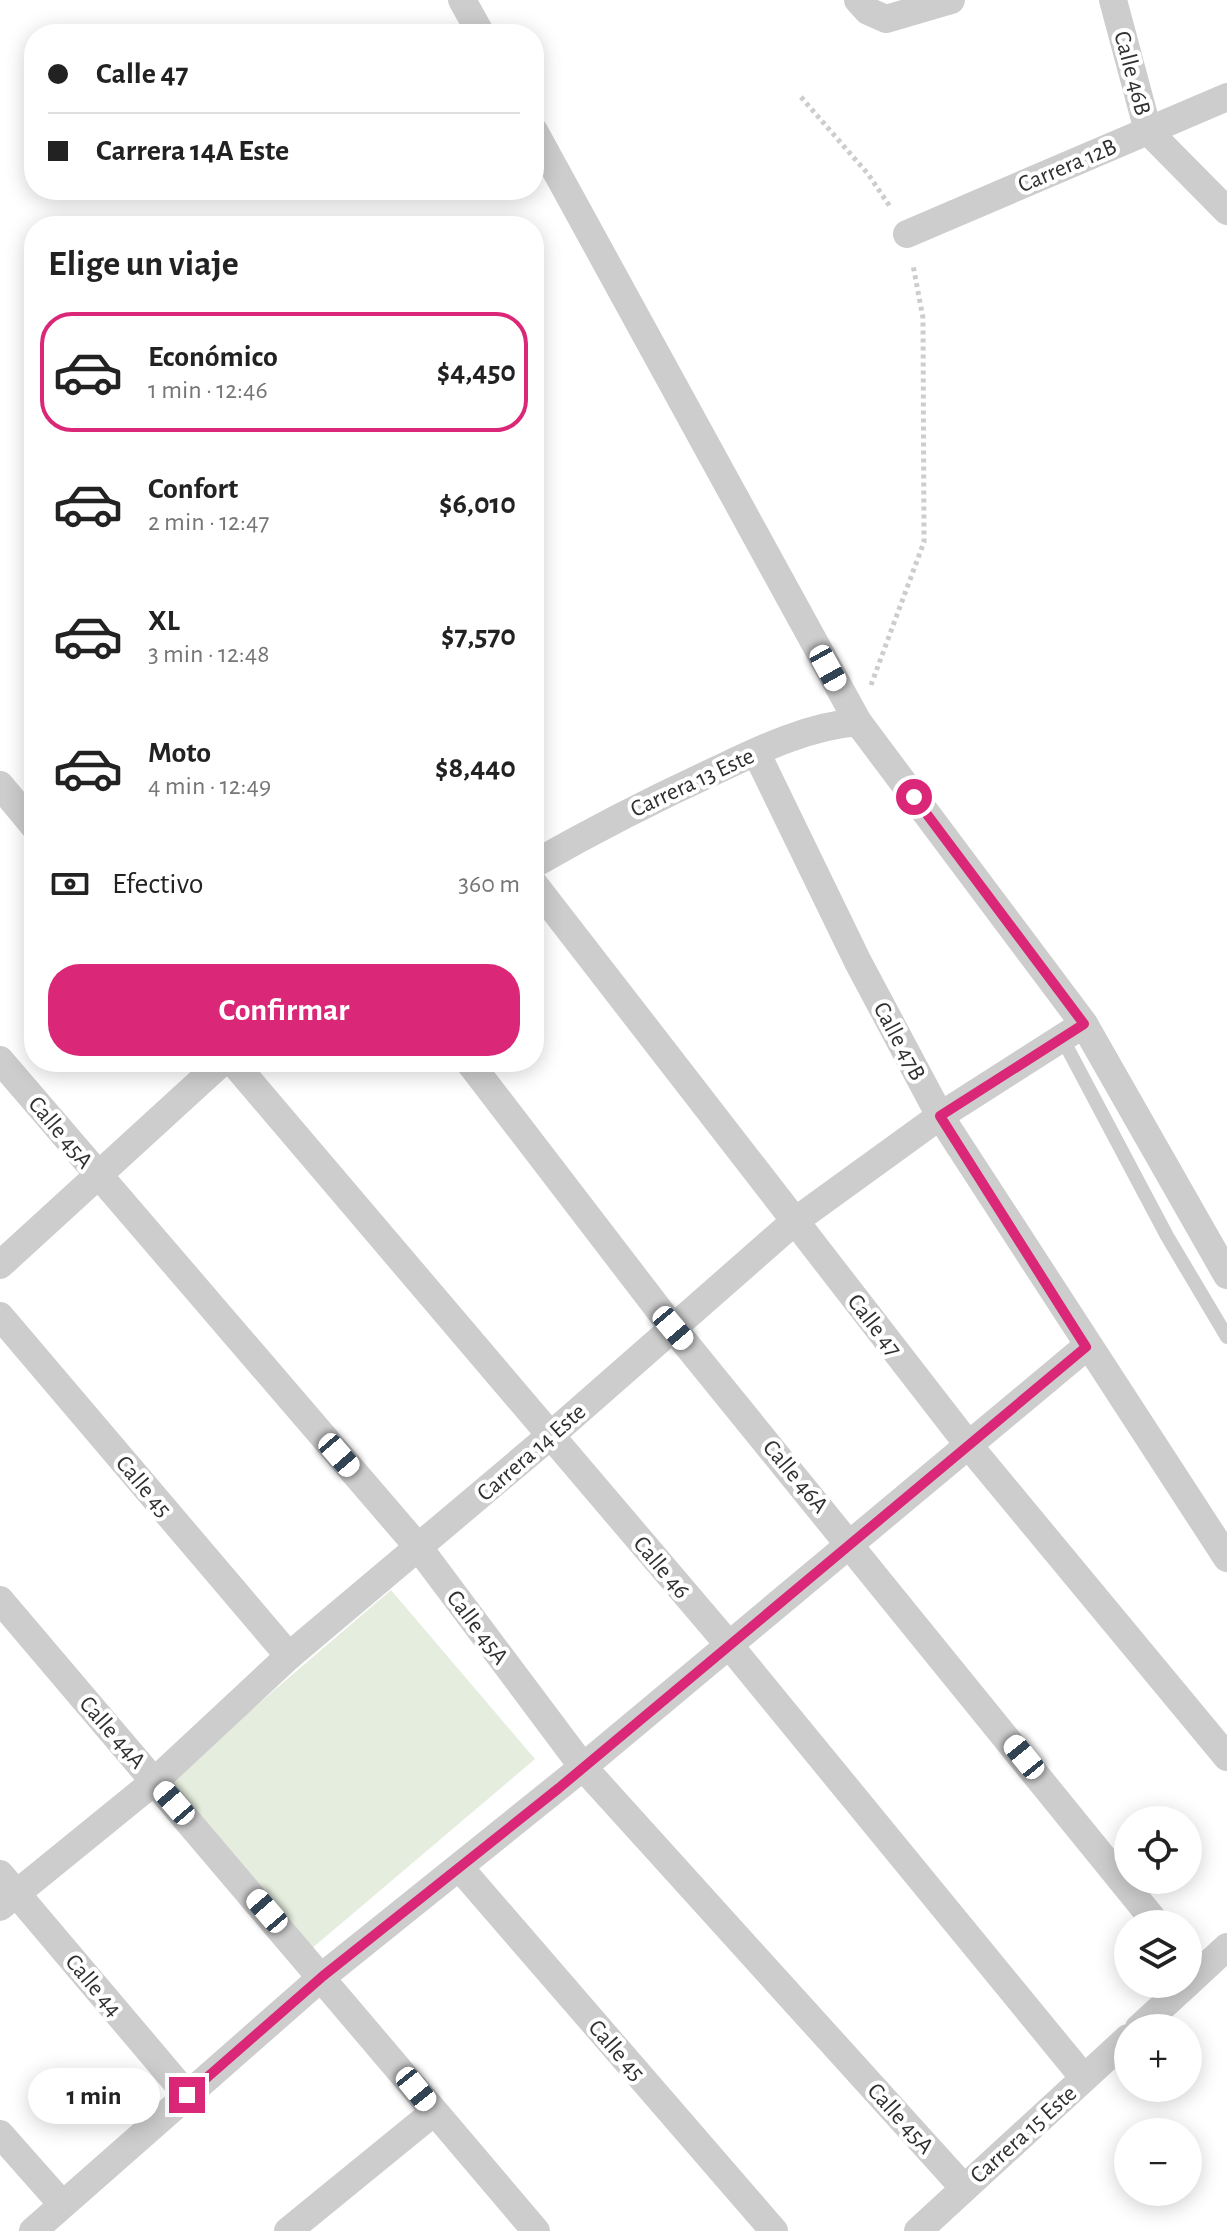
<!DOCTYPE html>
<html lang="es">
<meta charset="utf-8">
<style>
body{margin:0;font-family:"Alegreya Sans",sans-serif;background:#f2f2f2;color:#222;height:100vh;display:flex;flex-direction:column;font-size:30px;white-space:nowrap}
*{box-sizing:border-box;margin:0}
p{font-size:26px;color:#767676}
.icon{flex:none;width:44px;height:44px;fill:none;stroke:currentColor;stroke-width:2;stroke-linecap:round;stroke-linejoin:round}
.map{position:relative;flex:1;overflow:hidden}
.details{position:absolute;left:24px;top:216px;width:520px;height:856px;display:flex;flex-direction:column;background:#fff;border-radius:32px;box-shadow:0 4px 20px #0003}
.details>*{flex:none}
.guide{position:absolute;left:24px;top:24px;width:520px;height:176px;border-radius:32px;box-shadow:0 4px 20px #0003;display:grid;align-content:center;height:176px;padding:0 24px;background:#fff}
.buttons{position:absolute;left:1114px;top:1806px;display:grid;gap:16px}
.buttons a{display:grid;place-items:center;width:88px;height:88px;border-radius:50%;background:#fff;box-shadow:0 4px 20px #0003;font-size:40px}
.end{position:absolute;width:36px;height:36px;margin:-18px;border:10px solid #db2777;background:#fff;box-shadow:0 0 0 4px #fff}
.from{border-radius:50%}
.bubble{position:absolute;height:56px;border-radius:28px;background:#fff;box-shadow:0 4px 20px #0003;font-size:26px;font-weight:700;line-height:56px;text-align:center}
.car{position:absolute;width:24px;height:48px;margin:-24px -12px;border-radius:10px;box-shadow:0 0 6px 2px #0007;background:linear-gradient(#fff 24%,#345 0 40%,#fff 0 76%,#345 0 86%,#fff 0)}
.guide b{display:flex;align-items:center;gap:28px;height:76px;font-size:30px}
.guide b+b{border-top:2px solid #e0e0e0}
.guide i{width:20px;height:20px;background:#222}
ul{padding:0;list-style:none}
li{display:flex;align-items:center;gap:24px;height:120px;margin:0 16px 12px;padding:0 8px;border:4px solid transparent;border-radius:32px}
li div{flex:1}
li b{display:block;font-size:30px}
li em{font-style:normal;font-weight:700}
li.current{border-color:#db2777}
li>.icon{width:72px;height:72px;stroke-width:1.5}
h2{padding:0 24px;font-size:36px;line-height:96px}
.pay{display:flex;align-items:center;gap:20px;height:88px;padding:0 24px;font-size:30px}
.pay p{margin-inline-start:auto}
.action{display:flex;gap:16px;margin-top:auto;padding:16px 24px}
.action a{flex:1;height:92px;border-radius:32px;background:#db2777;color:#fff;font-size:32px;font-weight:700;line-height:92px;text-align:center}
.map>svg:first-child{display:block}
.green{fill:#e5edde}
.lines{fill:none;stroke-linecap:round;stroke-linejoin:round}
.path{stroke:#cdcdcd;stroke-width:5;stroke-dasharray:4 4;stroke-linecap:butt}
.lane{stroke:#cdcdcd;stroke-width:14}
.street{stroke:#cdcdcd;stroke-width:28}
.route{stroke:#db2777;stroke-width:10}
.labels{text-anchor:middle;stroke-width:8;stroke-linejoin:round;paint-order:stroke}
.street-label{font-size:24px;fill:#303030;stroke:#fff}
</style>
<div class="map">
<svg width="1227" height="2231" viewBox="0 0 1227 2231">
<rect width="100%" height="100%" fill="#fff"/>
<path class="green" d="M391 1590 535 1759 310 1950 167 1782Z"/>
<g class="lines">
<g class="path">
<path d="M801 97 868 174 891 208"/>
<path d="M871 685 924 542 923 318 913 265"/>
</g>
<path class="lane" d="M1061 1036 1167 1236 1227 1337"/>
<g class="street">
<path d="M462 0 481 34"/>
<path d="M858 0 868 11 886 19 951 0"/>
<path d="M1113 0 1148 131 1227 211"/>
<path d="M534 131 858 722 1084 1024 1227 1275"/>
<path d="M907 234 1227 97"/>
<path d="M756 752 858 962 940 1116 1227 1558"/>
<path d="M0 785 34 826"/>
<path d="M534 864C595 829 656 798 719 769 763 748 809 726 858 722"/>
<path d="M534 884 970 1447 1227 1757"/>
<path d="M0 1060 419 1548 583 1767 964 2188"/>
<path d="M233 1062 729 1645 1084 2078"/>
<path d="M469 1062 673 1328 1157 1924"/>
<path d="M0 1265 222 1062"/>
<path d="M0 1316 289 1656"/>
<path d="M0 1600 536 2231"/>
<path d="M460 1868 774 2231"/>
<path d="M0 1874 187 2095"/>
<path d="M0 1907 155 1781 289 1656 550 1436 795 1221 940 1116 1084 1024"/>
<path d="M1188 1983 1227 1947"/>
<path d="M1139 2028 1187 1984"/>
<path d="M0 2134 62 2204"/>
<path d="M33 2231 323 1976 583 1767 1086 1347"/>
<path d="M288 2231 434 2112"/>
<path d="M918 2231 1128 2038"/>
</g>
</g>
<g class="lines">
<path class="route" d="M187 2095 323 1976 559 1788 1086 1347 940 1116 1084 1024 914 797"/>
</g>
<g class="labels">
<g class="street-label">
<text transform="translate(1133 73) rotate(75)" y="8">Calle 46B</text>
<text transform="translate(1067 165) rotate(-23)" y="8">Carrera 12B</text>
<text transform="translate(692 782) rotate(-25)" y="8">Carrera 13 Este</text>
<text transform="translate(900 1041) rotate(62)" y="8">Calle 47B</text>
<text transform="translate(61 1132) rotate(50)" y="8">Calle 45A</text>
<text transform="translate(875 1325) rotate(52)" y="8">Calle 47</text>
<text transform="translate(531 1452) rotate(-41)" y="8">Carrera 14 Este</text>
<text transform="translate(796 1476) rotate(50)" y="8">Calle 46A</text>
<text transform="translate(144 1486) rotate(50)" y="8">Calle 45</text>
<text transform="translate(662 1567) rotate(50)" y="8">Calle 46</text>
<text transform="translate(478 1627) rotate(53)" y="8">Calle 45A</text>
<text transform="translate(113 1732) rotate(49)" y="8">Calle 44A</text>
<text transform="translate(94 1985) rotate(50)" y="8">Calle 44</text>
<text transform="translate(617 2050) rotate(49)" y="8">Calle 45</text>
<text transform="translate(901 2118) rotate(48)" y="8">Calle 45A</text>
<text transform="translate(1023 2134) rotate(-42)" y="8">Carrera 15 Este</text>
</g>
</g>
</svg>
<div class="buttons">
<a><svg class="icon" aria-label="locate" viewBox="0 0 24 24"><circle cx="12" cy="12" r="6"/><path d="M12 2v4M12 18v4M2 12h4M18 12h4"/></svg></a>
<a><svg class="icon" aria-label="layers" viewBox="0 0 24 24"><path d="M12 4l9 5-9 5-9-5zM3 14l9 5 9-5"/></svg></a>
<a>+</a>
<a>−</a>
</div>
<i class="end from" style="left:914px;top:797px"></i>
<i class="end" style="left:187px;top:2095px"></i>
<div class="bubble" style="left:28px;top:2068px;width:132px">1 min</div>
<i class="car" style="left:828px;top:668px;rotate:151deg"></i>
<i class="car" style="left:673px;top:1328px;rotate:140deg"></i>
<i class="car" style="left:339px;top:1455px;rotate:139deg"></i>
<i class="car" style="left:1024px;top:1757px;rotate:321deg"></i>
<i class="car" style="left:174px;top:1803px;rotate:319deg"></i>
<i class="car" style="left:267px;top:1911px;rotate:319deg"></i>
<i class="car" style="left:416px;top:2089px;rotate:141deg"></i>
<div class="guide">
<b><i class="from"></i>Calle 47</b>
<b><i></i>Carrera 14A Este</b>
</div>
<section class="details">
<h2>Elige un viaje</h2>
<ul>
<li class="current"><svg class="icon" aria-label="car" viewBox="0 0 24 24"><path d="M5 17H2v-5l4-1 3-4h7l3 4 3 1v5h-3M9 17h6M6 11h13"/><circle cx="7" cy="17" r="2"/><circle cx="17" cy="17" r="2"/></svg><div><b>Económico</b><p>1 min · 12:46</p></div><em>$4,450</em></li>
<li><svg class="icon" aria-label="car" viewBox="0 0 24 24"><path d="M5 17H2v-5l4-1 3-4h7l3 4 3 1v5h-3M9 17h6M6 11h13"/><circle cx="7" cy="17" r="2"/><circle cx="17" cy="17" r="2"/></svg><div><b>Confort</b><p>2 min · 12:47</p></div><em>$6,010</em></li>
<li><svg class="icon" aria-label="car" viewBox="0 0 24 24"><path d="M5 17H2v-5l4-1 3-4h7l3 4 3 1v5h-3M9 17h6M6 11h13"/><circle cx="7" cy="17" r="2"/><circle cx="17" cy="17" r="2"/></svg><div><b>XL</b><p>3 min · 12:48</p></div><em>$7,570</em></li>
<li><svg class="icon" aria-label="car" viewBox="0 0 24 24"><path d="M5 17H2v-5l4-1 3-4h7l3 4 3 1v5h-3M9 17h6M6 11h13"/><circle cx="7" cy="17" r="2"/><circle cx="17" cy="17" r="2"/></svg><div><b>Moto</b><p>4 min · 12:49</p></div><em>$8,440</em></li>
</ul>
<div class="pay"><svg class="icon" aria-label="cash" viewBox="0 0 24 24"><path d="M3 7h18v10H3z"/><circle cx="12" cy="12" r="2"/></svg>Efectivo<p>360 m</p></div>
<div class="action"><a>Confirmar</a></div>
</section>
</div>
